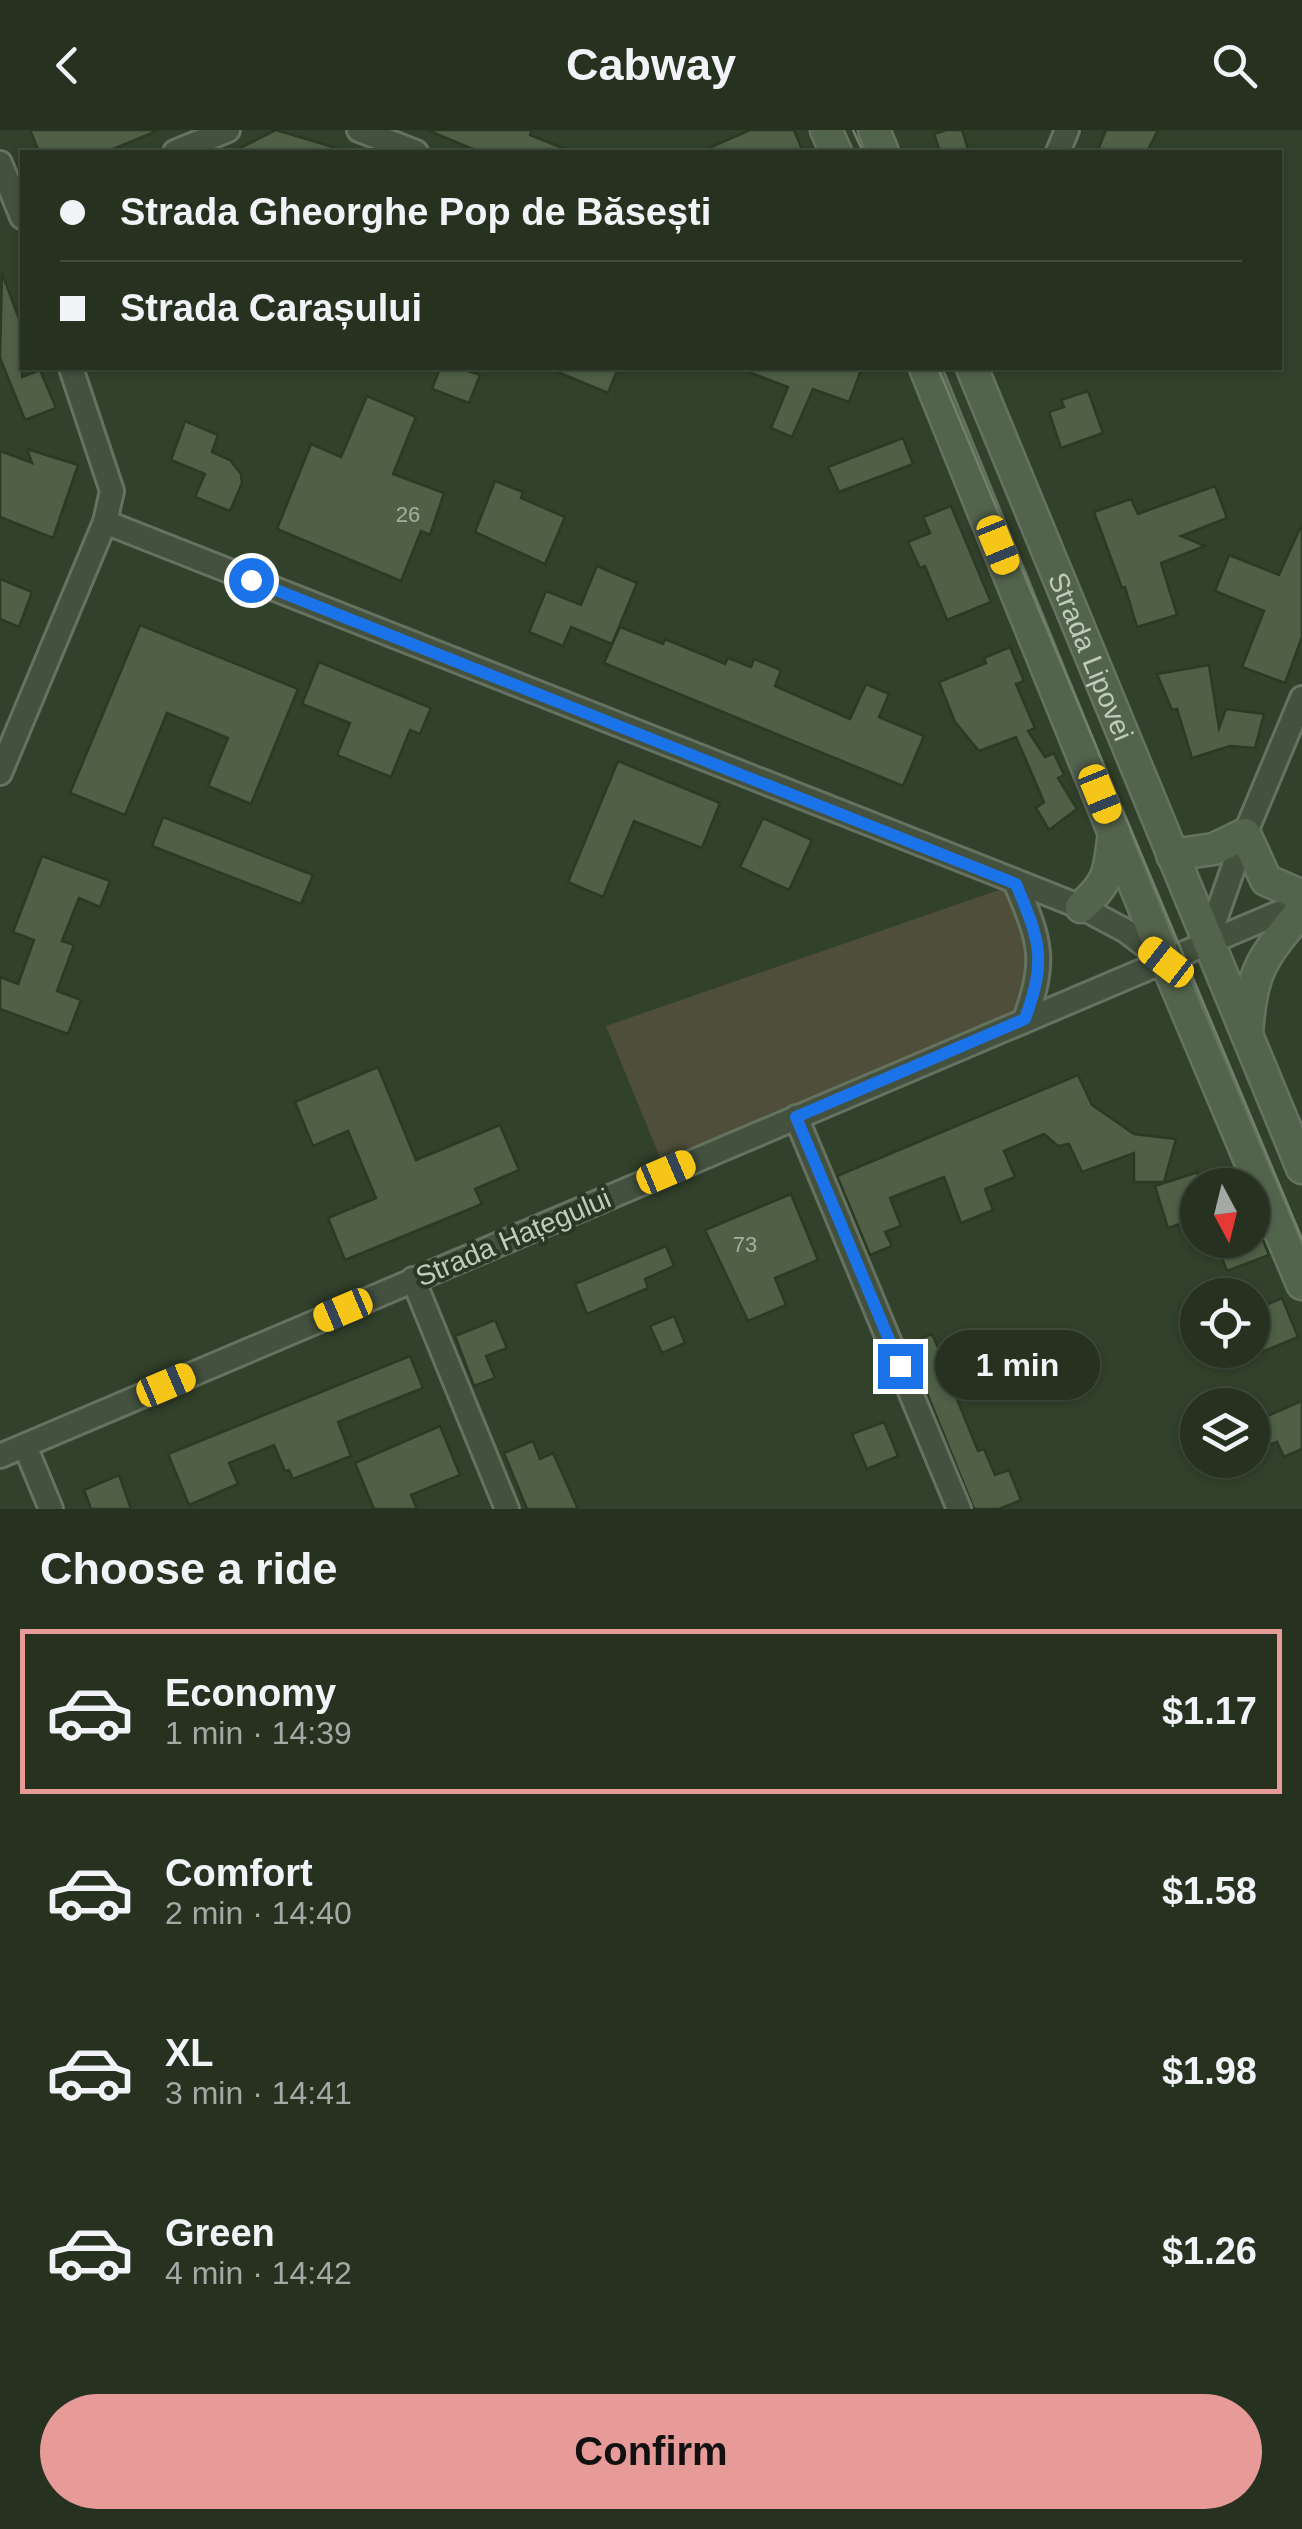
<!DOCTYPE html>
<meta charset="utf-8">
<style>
body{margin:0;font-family:Arial,sans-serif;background:#323d2d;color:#f1f3f6;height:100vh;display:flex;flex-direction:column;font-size:38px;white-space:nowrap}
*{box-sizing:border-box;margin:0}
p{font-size:32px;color:#a4a9a5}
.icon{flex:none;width:55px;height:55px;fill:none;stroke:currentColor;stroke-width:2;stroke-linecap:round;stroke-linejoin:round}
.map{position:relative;height:1379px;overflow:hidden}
.details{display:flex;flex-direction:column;background:#263120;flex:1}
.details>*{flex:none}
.banner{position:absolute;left:20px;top:20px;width:1262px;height:220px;border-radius:0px;box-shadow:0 2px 8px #0004,0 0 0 2px #424c3e;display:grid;align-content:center;height:220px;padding:0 40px;background:#263120}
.needle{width:65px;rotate:173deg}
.buttons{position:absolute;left:1180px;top:1038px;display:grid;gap:20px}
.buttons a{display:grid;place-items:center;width:90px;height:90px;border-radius:50%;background:#263120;box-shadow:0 2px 8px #0004,0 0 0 2px #424c3e;font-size:50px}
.end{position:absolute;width:45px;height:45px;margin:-22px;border:12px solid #1a73e8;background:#fff;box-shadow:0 0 0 5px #fff}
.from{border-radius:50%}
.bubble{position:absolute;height:70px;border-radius:35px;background:#263120;box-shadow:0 2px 8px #0004,0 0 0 2px #424c3e;font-size:32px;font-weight:700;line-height:70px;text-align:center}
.car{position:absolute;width:30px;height:60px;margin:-30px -15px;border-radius:12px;box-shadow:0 0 8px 2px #0007;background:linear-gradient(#f5c518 24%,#345 0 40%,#f5c518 0 76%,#345 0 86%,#f5c518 0)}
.banner b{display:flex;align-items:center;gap:35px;height:95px;font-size:38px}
.banner b+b{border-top:2px solid #424c3e}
.banner i{width:25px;height:25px;background:#f1f3f6}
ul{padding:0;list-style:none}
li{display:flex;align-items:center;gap:30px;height:165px;margin:0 20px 15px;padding:0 20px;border:5px solid transparent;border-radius:0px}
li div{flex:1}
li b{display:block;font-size:38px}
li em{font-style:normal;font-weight:700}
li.current{border-color:#e69b98}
li>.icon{width:90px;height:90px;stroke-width:1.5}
h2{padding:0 40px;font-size:45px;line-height:120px}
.cta{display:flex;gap:20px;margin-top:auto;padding:20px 40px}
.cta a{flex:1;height:115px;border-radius:60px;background:#e69b98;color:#111;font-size:40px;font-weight:700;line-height:115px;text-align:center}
header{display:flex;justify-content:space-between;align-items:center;height:130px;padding:0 40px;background:#263120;font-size:45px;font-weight:700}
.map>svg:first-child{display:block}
.green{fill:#4e4e3a}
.building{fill:#4f6047;stroke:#2b3925;stroke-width:2.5}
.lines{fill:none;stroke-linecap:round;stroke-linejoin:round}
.street-casing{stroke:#657260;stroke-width:28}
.secondary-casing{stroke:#657260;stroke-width:35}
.street{stroke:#44513f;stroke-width:22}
.secondary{stroke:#53644d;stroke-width:30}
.tram{stroke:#71806a;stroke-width:2.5}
.route{stroke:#1a73e8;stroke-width:12}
.labels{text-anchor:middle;stroke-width:8;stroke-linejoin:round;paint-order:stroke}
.number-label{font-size:22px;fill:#a4b09f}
.street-label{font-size:28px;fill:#c0cbbc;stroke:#293723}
</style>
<header><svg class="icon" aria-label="back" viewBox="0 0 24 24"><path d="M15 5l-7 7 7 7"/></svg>Cabway<svg class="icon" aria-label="search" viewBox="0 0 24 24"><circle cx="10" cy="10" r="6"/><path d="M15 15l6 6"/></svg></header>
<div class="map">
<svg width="1302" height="1379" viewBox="0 0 1302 1379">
<rect width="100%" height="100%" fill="#32412b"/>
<path class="green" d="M1016 754 1036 803 1025 889 666 1042 606 896Z"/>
<g class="building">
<path d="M30 0H159L106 22H39Z"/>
<path d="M276 0 336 18V22H232Z"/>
<path d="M427 0H532L530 5 570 21 480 22Z"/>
<path d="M750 0H794L803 22H700Z"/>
<path d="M946 0H962L969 22H940L934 4Z"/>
<path d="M1106 0H1158L1147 22H1097Z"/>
<path d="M2 143 22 197V247L40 240 56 278 25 290 0 228Z"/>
<path d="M440 238H460L480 245 469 273 432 259Z"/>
<path d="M548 238H618L608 263Z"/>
<path d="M744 238H862L849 272 813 259 792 307 771 298 788 257 743 240Z"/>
<path d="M1088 261 1103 303 1061 318 1049 282 1064 277 1061 270Z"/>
<path d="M367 266 416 287 393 344 444 363 430 405 421 401 401 451 277 399 311 314 341 327Z"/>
<path d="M185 291 218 305 212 322 230 330 241 344 242 353 230 381 195 367 205 344 171 330Z"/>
<path d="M903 308 913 334 839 362 828 337Z"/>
<path d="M27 319 78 335 53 408 0 387V321L32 333Z"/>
<path d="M495 351 523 362 521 368 565 387 545 434 475 402Z"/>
<path d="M1215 356 1227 388 1181 406 1205 416 1161 433 1177 485 1137 497 1125 457 1122 458 1094 382 1131 369 1138 384Z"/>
<path d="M951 376 991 472 947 490 925 436 920 438 908 412 930 403 923 387Z"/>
<path d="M1302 394V507L1285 553 1242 537 1264 481 1215 461 1229 425 1279 445Z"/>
<path d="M597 436 637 453 612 514 571 497 563 516 529 502 546 461 581 475Z"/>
<path d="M0 449 32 462 19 497 0 489Z"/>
<path d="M140 495 298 559 251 674 208 656 228 608 167 583 125 685 70 663Z"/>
<path d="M620 497 663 514 665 509 725 534 728 528 751 537 754 529 781 540 775 556 850 589 866 554 889 564 879 587 924 606 903 656 604 533Z"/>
<path d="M1010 517 1024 551 1016 554 1035 598 1028 601 1045 627 1054 623 1064 645 1058 648 1077 679 1049 700 1036 678 1044 672 1016 607 979 621 955 592 939 552 986 533 984 528Z"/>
<path d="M319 532 431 578 420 604 410 600 391 647 337 625 350 593 302 574Z"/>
<path d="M1209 535 1219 598 1226 579 1264 584 1255 618 1230 616 1192 628 1177 579 1172 580 1157 544Z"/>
<path d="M618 631 720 673 702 718 634 691 603 767 568 752Z"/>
<path d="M163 687 313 745 301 774 152 716Z"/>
<path d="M763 688 812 710 789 760 740 737Z"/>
<path d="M42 726 110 751 100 777 79 768 62 811 74 815 57 861 81 870 68 904 0 879V847L18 854 34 810 13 802Z"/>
<path d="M378 937 416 1030 500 995 519 1040 475 1059 482 1074 345 1130 328 1088 376 1068 348 1001 313 1016 295 972Z"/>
<path d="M1078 945 1092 975 1134 1004 1176 1009 1164 1052H1134V1023L1082 1042 1069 1014 1058 1016 1044 1004 1004 1021 1015 1047 985 1059 993 1080 961 1093 944 1047 890 1068 901 1096 885 1102 892 1116 870 1125 837 1046Z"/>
<path d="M1198 1042V1088L1168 1098 1155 1056Z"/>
<path d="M791 1064 818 1130 775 1148 786 1175 748 1191 705 1100Z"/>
<path d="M1215 1110H1263L1269 1125 1227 1141Z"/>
<path d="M666 1116 674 1136 645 1149 648 1158 587 1184 575 1154Z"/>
<path d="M1282 1168 1298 1207 1252 1226V1203L1260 1200 1252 1181Z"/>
<path d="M674 1186 685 1213 662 1223 650 1196Z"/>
<path d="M495 1190 507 1218 486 1226 495 1248 474 1256 455 1206Z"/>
<path d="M932 1204 947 1238 968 1230 976 1256 958 1264 960 1268 957 1269 978 1321 984 1319 995 1345 1009 1340 1021 1370 999 1379H974L907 1214Z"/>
<path d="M1066 1212 1080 1249 1047 1264 1032 1226Z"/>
<path d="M410 1226 423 1258 338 1292 351 1326 293 1349 289 1340 285 1341 274 1315 229 1333 238 1354 189 1375 168 1324Z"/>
<path d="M1302 1271V1319L1284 1327 1277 1312 1266 1316 1256 1291Z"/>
<path d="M884 1292 898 1326 867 1339 852 1304Z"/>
<path d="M440 1296 460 1345 411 1365 417 1379H374L355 1333Z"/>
<path d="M533 1311 540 1329 553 1323 578 1379H527L504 1323Z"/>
<path d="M119 1345 131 1379H91L84 1360Z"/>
</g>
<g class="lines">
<g class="street-casing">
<g id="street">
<path d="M359 0 416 22"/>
<path d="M175 22 228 0"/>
<path d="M1058 22 1067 0"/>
<path d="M0 33 22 87"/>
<path d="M71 238 112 361 105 392"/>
<path d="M0 643 105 392 1081 777 1126 801 1165 831"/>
<path d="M1016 754C1040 811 1047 829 1025 889"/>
<path d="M1207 813 1245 704 1302 568"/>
<path d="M796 987 959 1379"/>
<path d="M413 1149 507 1379"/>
<path d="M25 1316 51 1379"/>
<path d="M0 1326 1302 773"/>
</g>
</g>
<g class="secondary-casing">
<g id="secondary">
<path d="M826 0 836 22"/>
<path d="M874 0 883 22"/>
<path d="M925 238 1166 832 1302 1154"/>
<path id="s1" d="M972 238 1302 1038"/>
<path d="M1172 725 1214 719 1245 704 1266 750 1302 766"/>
<path d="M1081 777C1111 751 1109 740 1114 702"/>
<path d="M1247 904C1252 839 1261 829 1302 780"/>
</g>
</g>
<use href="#street" class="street"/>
<use href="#secondary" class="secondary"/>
<g class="tram">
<path d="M853 0 863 22"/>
<path d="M938 238 1302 1109"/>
</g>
</g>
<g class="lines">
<path class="route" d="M251 450 1016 754C1040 812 1047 828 1025 889L796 987 900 1236"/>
</g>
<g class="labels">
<g class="number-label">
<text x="408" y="392">26</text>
<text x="745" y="1122">73</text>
</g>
<g class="street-label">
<text dy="10" stroke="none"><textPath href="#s1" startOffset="312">Strada Lipovei</textPath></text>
<text transform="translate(513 1107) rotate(-23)" y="10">Strada Hațegului</text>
</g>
</g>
</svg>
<div class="buttons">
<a><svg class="needle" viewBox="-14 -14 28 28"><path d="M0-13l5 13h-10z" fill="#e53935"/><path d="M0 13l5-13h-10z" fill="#a4a9a5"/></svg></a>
<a><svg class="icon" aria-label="locate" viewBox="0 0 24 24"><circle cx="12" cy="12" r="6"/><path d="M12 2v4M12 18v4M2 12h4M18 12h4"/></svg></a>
<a><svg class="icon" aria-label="layers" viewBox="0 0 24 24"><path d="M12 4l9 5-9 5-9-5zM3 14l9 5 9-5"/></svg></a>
</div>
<i class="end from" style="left:251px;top:450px"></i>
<i class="end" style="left:900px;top:1236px"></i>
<div class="bubble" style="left:935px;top:1200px;width:165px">1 min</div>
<i class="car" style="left:998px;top:415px;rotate:158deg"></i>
<i class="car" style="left:1100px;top:664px;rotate:158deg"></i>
<i class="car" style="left:1166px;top:832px;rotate:308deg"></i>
<i class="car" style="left:666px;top:1042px;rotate:67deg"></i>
<i class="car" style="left:343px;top:1180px;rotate:247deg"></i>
<i class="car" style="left:166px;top:1255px;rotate:67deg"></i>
<div class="banner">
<b><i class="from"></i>Strada Gheorghe Pop de Băsești</b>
<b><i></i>Strada Carașului</b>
</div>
</div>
<section class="details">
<h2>Choose a ride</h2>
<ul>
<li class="current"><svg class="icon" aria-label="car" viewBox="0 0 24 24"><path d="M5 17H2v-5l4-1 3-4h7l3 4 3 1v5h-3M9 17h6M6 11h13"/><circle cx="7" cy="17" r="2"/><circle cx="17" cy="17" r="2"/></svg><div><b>Economy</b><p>1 min · 14:39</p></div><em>$1.17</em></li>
<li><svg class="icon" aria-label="car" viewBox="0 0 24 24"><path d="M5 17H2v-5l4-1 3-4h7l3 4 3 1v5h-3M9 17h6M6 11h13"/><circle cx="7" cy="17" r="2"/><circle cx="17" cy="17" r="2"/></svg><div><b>Comfort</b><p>2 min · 14:40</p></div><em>$1.58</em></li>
<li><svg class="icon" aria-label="car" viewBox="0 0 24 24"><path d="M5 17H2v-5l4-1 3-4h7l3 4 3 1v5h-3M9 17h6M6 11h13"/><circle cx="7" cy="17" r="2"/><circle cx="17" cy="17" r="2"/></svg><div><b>XL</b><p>3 min · 14:41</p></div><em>$1.98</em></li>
<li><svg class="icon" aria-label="car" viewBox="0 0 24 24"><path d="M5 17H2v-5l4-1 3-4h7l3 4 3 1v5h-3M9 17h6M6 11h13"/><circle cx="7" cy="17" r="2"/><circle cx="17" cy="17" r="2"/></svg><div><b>Green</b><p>4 min · 14:42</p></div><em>$1.26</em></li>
</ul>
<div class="cta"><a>Confirm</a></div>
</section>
